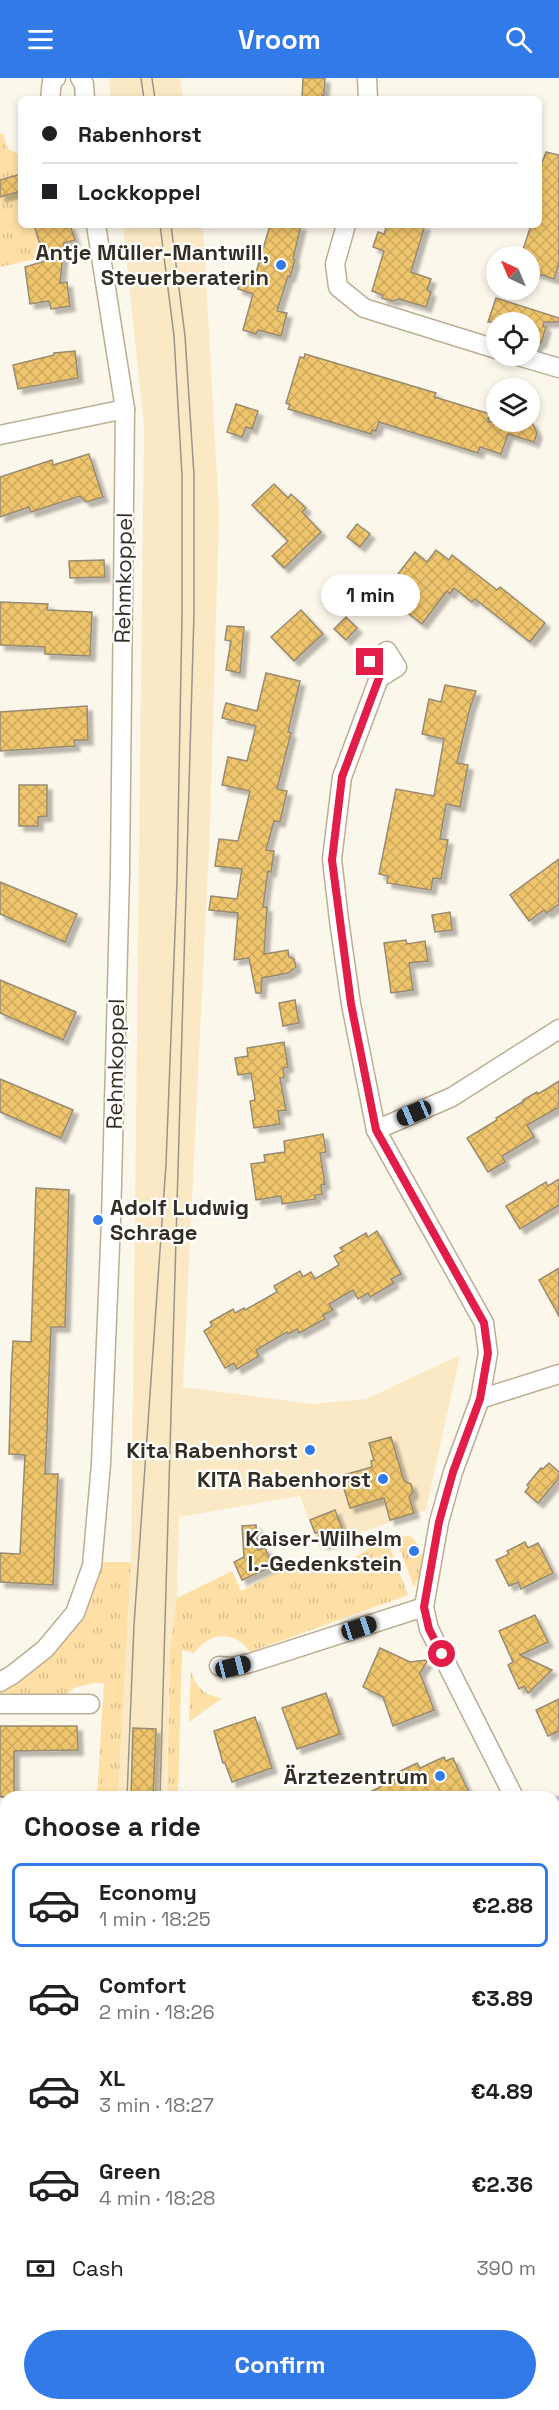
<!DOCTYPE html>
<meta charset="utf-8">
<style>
body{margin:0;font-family:"Space Grotesk",sans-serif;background:#f6f6f6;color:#202124;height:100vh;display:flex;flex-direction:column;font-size:22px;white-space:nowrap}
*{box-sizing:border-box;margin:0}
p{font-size:20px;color:#757577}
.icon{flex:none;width:33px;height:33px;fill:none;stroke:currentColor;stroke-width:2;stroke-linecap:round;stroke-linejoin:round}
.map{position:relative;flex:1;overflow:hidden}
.drawer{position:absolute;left:0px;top:1713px;width:560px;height:620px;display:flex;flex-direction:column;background:#fff;border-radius:18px 18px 0 0;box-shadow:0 3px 9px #0003}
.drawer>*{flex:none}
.banner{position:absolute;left:18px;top:18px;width:524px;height:132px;border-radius:9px;box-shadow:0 3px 9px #0003;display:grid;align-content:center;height:132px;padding:0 24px;background:#fff}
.needle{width:39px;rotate:316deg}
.fabs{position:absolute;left:486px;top:168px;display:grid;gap:12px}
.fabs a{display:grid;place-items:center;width:54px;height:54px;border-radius:50%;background:#fff;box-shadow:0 3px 9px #0003;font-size:30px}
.end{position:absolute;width:27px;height:27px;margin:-14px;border:8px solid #e11d48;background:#fff;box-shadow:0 0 0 3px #fff}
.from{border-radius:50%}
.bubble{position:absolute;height:42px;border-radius:21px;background:#fff;box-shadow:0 3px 9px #0003;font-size:20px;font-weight:700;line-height:42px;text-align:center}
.car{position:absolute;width:18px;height:36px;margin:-18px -9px;border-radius:8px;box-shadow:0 0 4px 2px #0007;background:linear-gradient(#222 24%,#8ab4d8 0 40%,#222 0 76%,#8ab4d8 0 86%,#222 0)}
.banner b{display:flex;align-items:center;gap:21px;height:57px;font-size:22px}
.banner b+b{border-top:2px solid #e0e0e0}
.banner i{width:15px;height:15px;background:#202124}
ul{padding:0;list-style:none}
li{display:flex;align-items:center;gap:18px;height:84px;margin:0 12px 9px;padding:0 12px;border:3px solid transparent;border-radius:9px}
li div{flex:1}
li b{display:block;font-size:22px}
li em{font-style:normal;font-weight:700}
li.on{border-color:#327ae7}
li>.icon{width:54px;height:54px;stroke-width:1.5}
h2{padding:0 24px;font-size:27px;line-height:72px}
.pay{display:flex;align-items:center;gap:15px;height:66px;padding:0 24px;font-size:22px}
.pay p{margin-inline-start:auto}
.action{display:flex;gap:12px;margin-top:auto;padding:12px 24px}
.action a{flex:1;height:69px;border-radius:36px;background:#327ae7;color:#fff;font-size:24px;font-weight:700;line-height:69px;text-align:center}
header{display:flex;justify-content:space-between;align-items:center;height:78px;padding:0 24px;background:#327ae7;color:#fff;font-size:27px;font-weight:700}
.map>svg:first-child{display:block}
.built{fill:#fbe9c5}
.grass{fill:url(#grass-tufts)}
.building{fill:url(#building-cross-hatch);stroke:#988b71;stroke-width:1.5;filter:url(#shadow)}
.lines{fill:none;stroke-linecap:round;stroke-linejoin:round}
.minor-casing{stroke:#bcae93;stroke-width:21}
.major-casing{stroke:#d6d5d3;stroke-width:26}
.minor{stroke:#fff;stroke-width:18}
.major{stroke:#aecdfd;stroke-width:22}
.tram{stroke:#9a9589;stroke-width:1.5}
.route{stroke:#e11d48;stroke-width:8}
.poi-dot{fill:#327ae7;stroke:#fff;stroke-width:2}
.labels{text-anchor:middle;stroke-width:4.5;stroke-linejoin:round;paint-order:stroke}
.poi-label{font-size:22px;font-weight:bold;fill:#342f24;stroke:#fff;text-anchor:end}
.street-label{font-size:22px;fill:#342f24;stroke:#fff}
</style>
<header><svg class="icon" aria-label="menu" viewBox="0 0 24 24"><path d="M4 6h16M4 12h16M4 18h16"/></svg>Vroom<svg class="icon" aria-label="search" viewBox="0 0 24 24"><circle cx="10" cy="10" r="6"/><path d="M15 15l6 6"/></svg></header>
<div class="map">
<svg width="559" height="2332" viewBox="0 0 559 2332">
<defs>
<pattern id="grass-tufts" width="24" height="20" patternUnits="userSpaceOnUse" patternTransform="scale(1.5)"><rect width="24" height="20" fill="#fee0a7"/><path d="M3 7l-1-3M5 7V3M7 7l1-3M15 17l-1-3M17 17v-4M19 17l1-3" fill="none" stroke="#dac090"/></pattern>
<pattern id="building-cross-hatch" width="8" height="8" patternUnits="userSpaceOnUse" patternTransform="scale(1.5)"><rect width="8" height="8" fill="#eec46c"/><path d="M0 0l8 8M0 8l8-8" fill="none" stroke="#cda95d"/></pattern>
<filter id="shadow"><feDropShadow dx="5" dy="5" stdDeviation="1.5" flood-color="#0004"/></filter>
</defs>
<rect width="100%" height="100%" fill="#fcf7eb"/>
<g class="built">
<path d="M109 0H180L183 21H111Z"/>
<path d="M123 147H203L219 435 210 748 183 1309 312 1326 366 1321 460 1277 426 1432 319 1469 300 1418 179 1439 177 1520 170 1571 166 1719H118L131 1484 144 348Z"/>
<path d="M6 1774V1875L0 1876V1776Z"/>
<path d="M6 1930V2095L4 2092 0 2093V1931Z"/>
</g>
<g class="grass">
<path d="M0 56H3L8 71 21 77V96L18 97 21 106V147H34L44 179 0 189Z"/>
<path d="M410 1458C427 1471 424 1492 414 1509L395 1459Z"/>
<path d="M386 1460 408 1517 250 1574C235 1551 209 1554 194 1575L182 1572 178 1719H167L170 1571 177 1520 232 1493 241 1513 311 1477 317 1492 328 1496Z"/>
<path d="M100 1484H131L118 1719H97L104 1605H95L76 1609 61 1621 0 1622V1612L34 1589Z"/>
<path d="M191 1592C195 1609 205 1618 222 1620L189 1644Z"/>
</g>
<g class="building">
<path d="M303 0H325L324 17H322V21H302Z"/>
<path d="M546 74 559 77V185L554 201 530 193V178H521L531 147H538V95Z"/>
<path d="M21 96V113L0 119V102Z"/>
<path d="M34 147H70L75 162 64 165 60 205 67 204 70 228 51 231 49 223 30 226 25 189 45 183Z"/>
<path d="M270 147H301L293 181 295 182 290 199 288 198 277 233 287 235 281 258 258 252 256 256 243 252 253 216 238 211 242 195 255 198Z"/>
<path d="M387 147H425L411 194 431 201 427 212 431 214 426 229 399 221 392 223 382 220 383 217 372 213 384 173 373 169 378 154 384 156Z"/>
<path d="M496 220 559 240V244H544L543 248 546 249 541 265 538 264 536 271 530 270V244H488Z"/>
<path d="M75 273 78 300 18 311 13 287 54 277V275Z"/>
<path d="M305 276 436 315 434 319 438 320 490 336 488 344H532L537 355 534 364 508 356 501 376 480 369 478 375 379 344 376 353 372 352 371 356 288 331 290 327 286 325 300 279 304 280Z"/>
<path d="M236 326 258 333 252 351 246 349 242 359 227 354Z"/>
<path d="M89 376 103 419 86 424 80 418 31 434 29 429 0 439V399L52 382 53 387Z"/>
<path d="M274 406 288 420 291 416 306 430 302 434 321 454 284 490 272 478 288 463 252 427Z"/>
<path d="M357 446 370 456 360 469 347 459Z"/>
<path d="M436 472 449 482 452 477 497 512 500 509 545 545 530 564 475 521 472 524 454 510 450 516 447 513 422 546 409 536 402 528 405 524 394 516 405 502 398 496 415 474 427 484Z"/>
<path d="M104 482 105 499 70 500 69 483Z"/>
<path d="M0 524 48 526 47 532 92 534 90 578 45 576V569L0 567Z"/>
<path d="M301 532 323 556 294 583 271 559Z"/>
<path d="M346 539 357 550 346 562 334 551Z"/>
<path d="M227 548 244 549 240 595 226 592 231 563 225 562Z"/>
<path d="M266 595 300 603 288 654 291 655 277 711 287 713 280 744 274 743 266 772 274 773 271 794 268 793 263 829H267L264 876 288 872 289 879 294 881 296 889 288 895 262 900 261 915H256L249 880 234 882 238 835 209 832 211 818 237 821 242 791 215 788 219 761 238 763 250 713 222 707 228 679 247 683 256 648 222 640 224 632 226 625 257 633Z"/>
<path d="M445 607 476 613 470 630 457 685 468 687 460 729 446 726 440 761 448 762 441 801 433 800 431 812 387 805 388 798 379 796 396 711 434 718 444 661 422 656 429 621 441 624Z"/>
<path d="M87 628 88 662H74L75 668 0 673V634Z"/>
<path d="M19 707H47V738L38 739V748H19Z"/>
<path d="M559 781V826L547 835 544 832 529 843 510 817Z"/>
<path d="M0 804 77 836 65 864 0 836Z"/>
<path d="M450 834 452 852 435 854 432 837Z"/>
<path d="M406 862 407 866 425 863 428 883 409 885 413 912 391 915 384 865Z"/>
<path d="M0 902 76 934 63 962 0 935Z"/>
<path d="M295 922 299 945 283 948 279 925Z"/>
<path d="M284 964 288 989 283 990 284 999 280 1000 286 1032 278 1033 280 1046 254 1050 250 1023 255 1022 251 995 238 997 235 980 248 978 247 970Z"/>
<path d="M0 1001 73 1032 61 1060 0 1034Z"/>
<path d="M559 1003V1029L527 1047 534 1059 502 1078 505 1084 488 1094 467 1060 497 1042 496 1040 524 1023 523 1022 537 1014 538 1016Z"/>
<path d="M323 1056 326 1074 320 1075 325 1106 321 1107 322 1116 315 1117 316 1121 282 1126 281 1118 256 1122 251 1086 265 1084 264 1077 285 1074 284 1063Z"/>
<path d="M559 1101V1127L520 1151 506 1128 546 1104 548 1108Z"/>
<path d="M36 1110 69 1112 65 1249H51L47 1353 45 1396H58L53 1507 0 1504V1475L20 1476 25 1377 9 1376 11 1299 13 1263 31 1264Z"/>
<path d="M377 1153 401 1196 391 1201 394 1205 370 1219 368 1215 358 1221 353 1212 329 1226 333 1232 323 1237 325 1241 299 1255 297 1251 288 1256 287 1254 256 1272 259 1278 237 1291 234 1285 225 1290 204 1253 212 1248 210 1244 233 1231 235 1235 244 1230 245 1232 277 1214 274 1208 300 1193 303 1199 311 1194 315 1201 339 1187 334 1178 343 1173 340 1170 366 1155 368 1159Z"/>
<path d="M559 1190V1238L539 1202Z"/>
<path d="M391 1359 404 1403 411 1406 413 1414 409 1419 414 1435 390 1442 384 1420 350 1430 340 1398 372 1389 371 1383 374 1382 369 1365Z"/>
<path d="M549 1385 559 1394V1400L538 1425 525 1414 529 1409 527 1407 541 1390 543 1391Z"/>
<path d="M335 1432 345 1458 323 1466 318 1454 315 1455 310 1442Z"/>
<path d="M256 1447 258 1472 265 1470 273 1488 242 1502 234 1484 244 1479 242 1448Z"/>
<path d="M525 1464 528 1470 538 1465 553 1495 521 1511 518 1504 509 1508 496 1482 509 1476 507 1473Z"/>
<path d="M535 1537 548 1564 520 1577 552 1592 528 1615 524 1608 519 1611 508 1587 513 1584 499 1553Z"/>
<path d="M380 1570 410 1584 428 1582 420 1595 434 1632 393 1648 383 1619 363 1609Z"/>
<path d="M326 1615 340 1656 297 1671 282 1630Z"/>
<path d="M559 1621V1653L548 1658 536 1632Z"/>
<path d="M255 1639 272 1690 232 1704 225 1685H223L214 1653Z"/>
<path d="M0 1648H77L78 1672 14 1673V1719H0Z"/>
<path d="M133 1650 156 1651 153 1719H131Z"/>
<path d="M444 1679 446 1683 453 1680 471 1719H360L398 1700 396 1695 417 1685 420 1690Z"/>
</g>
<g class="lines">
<g class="minor-casing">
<g id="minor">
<path d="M80 0 84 6 85 21"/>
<path d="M367 0 368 21"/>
<path d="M50 21 52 3 56 0"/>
<path d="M346 147 335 186 338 209 364 230 496 271"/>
<path d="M518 278 559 290"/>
<path d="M0 357 125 331"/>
<path d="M379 600 370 584 387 573 397 589 379 600 342 699 332 781 339 842 351 926 376 1052 484 1245 488 1275 480 1321"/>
<path d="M376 1052 452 1019 559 951"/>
<path d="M219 1588 233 1589 250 1585 424 1529"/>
<path d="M0 1604 12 1597 45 1571 75 1535 92 1488 101 1386 111 1143 120 794 125 331 96 147"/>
<path d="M0 1626H90"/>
<path d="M514 1719 429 1551 424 1529 439 1444 453 1394 480 1321 559 1296"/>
<path d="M554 2064 559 2074"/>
<path d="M308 2326 311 2332"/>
</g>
</g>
<g class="major-casing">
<g id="major">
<path d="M554 1733 559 1730"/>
<path d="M0 1898 6 1897"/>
<path d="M0 1916 6 1915"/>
</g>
</g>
<use href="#minor" class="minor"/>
<use href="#major" class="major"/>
<g class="tram">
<path d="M141 0 144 21"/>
<path d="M152 0 155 21"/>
<path d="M127 1719 134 1547 166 1086 177 804 182 538V397L174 258 160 147"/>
<path d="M160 1719 194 535V397L185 258 171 147"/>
<path d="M113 2332V2326"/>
<path d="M124 2332V2326"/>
</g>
</g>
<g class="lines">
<path class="route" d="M370 584 379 600 342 699 332 782 351 926 376 1052 484 1245 488 1275 480 1321 453 1394 439 1444 424 1529 429 1551 442 1576"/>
</g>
<g class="poi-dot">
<circle cx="281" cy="187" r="6"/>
<circle cx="98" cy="1142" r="6"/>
<circle cx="310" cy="1372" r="6"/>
<circle cx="383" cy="1401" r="6"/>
<circle cx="414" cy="1473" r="6"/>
<circle cx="440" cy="1698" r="6"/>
</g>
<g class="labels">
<g class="poi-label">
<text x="269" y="182">Antje Müller-Mantwill,<tspan x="269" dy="25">Steuerberaterin</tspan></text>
<text x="110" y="1137" text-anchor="start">Adolf Ludwig<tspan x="110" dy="25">Schrage</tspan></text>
<text x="298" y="1380">Kita Rabenhorst</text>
<text x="371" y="1409">KITA Rabenhorst</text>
<text x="402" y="1468">Kaiser-Wilhelm<tspan x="402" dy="25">I.-Gedenkstein</tspan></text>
<text x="428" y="1706">Ärztezentrum</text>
</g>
<g class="street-label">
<text transform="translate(123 500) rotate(-89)" y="8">Rehmkoppel</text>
<text transform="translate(115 986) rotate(-89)" y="8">Rehmkoppel</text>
</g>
</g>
</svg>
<div class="fabs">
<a><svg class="needle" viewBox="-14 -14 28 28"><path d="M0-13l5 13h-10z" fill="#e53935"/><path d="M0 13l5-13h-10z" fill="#757577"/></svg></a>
<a><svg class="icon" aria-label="locate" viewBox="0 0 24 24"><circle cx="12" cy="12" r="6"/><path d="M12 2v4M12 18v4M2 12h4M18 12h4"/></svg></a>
<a><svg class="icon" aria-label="layers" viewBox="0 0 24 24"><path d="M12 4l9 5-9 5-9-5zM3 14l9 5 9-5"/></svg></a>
</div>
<i class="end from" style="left:442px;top:1576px"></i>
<i class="end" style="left:370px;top:584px"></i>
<div class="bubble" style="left:321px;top:496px;width:99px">1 min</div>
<i class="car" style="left:414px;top:1035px;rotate:247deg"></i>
<i class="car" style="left:359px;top:1550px;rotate:72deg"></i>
<i class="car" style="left:233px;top:1589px;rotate:76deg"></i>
<div class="banner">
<b><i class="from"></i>Rabenhorst</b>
<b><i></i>Lockkoppel</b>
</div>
<section class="drawer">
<h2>Choose a ride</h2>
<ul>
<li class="on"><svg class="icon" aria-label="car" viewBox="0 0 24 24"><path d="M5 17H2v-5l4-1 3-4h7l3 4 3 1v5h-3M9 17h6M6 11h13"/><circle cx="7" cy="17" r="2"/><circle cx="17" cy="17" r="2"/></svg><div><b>Economy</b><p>1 min · 18:25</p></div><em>€2.88</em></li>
<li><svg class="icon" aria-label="car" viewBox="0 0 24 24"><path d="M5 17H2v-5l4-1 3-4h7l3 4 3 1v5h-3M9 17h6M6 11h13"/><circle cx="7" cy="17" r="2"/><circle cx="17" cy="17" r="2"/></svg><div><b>Comfort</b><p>2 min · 18:26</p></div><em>€3.89</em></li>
<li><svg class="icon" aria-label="car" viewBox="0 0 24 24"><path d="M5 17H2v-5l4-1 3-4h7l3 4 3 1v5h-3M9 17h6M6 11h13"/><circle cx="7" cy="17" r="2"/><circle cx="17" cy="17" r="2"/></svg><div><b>XL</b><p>3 min · 18:27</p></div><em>€4.89</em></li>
<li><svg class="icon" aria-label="car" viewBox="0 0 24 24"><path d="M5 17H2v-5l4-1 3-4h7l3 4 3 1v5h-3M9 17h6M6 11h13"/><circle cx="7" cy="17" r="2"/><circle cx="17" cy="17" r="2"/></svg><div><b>Green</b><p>4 min · 18:28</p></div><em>€2.36</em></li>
</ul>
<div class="pay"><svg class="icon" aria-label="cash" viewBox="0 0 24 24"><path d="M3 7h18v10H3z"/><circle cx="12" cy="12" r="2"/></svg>Cash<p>390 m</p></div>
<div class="action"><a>Confirm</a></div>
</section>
</div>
